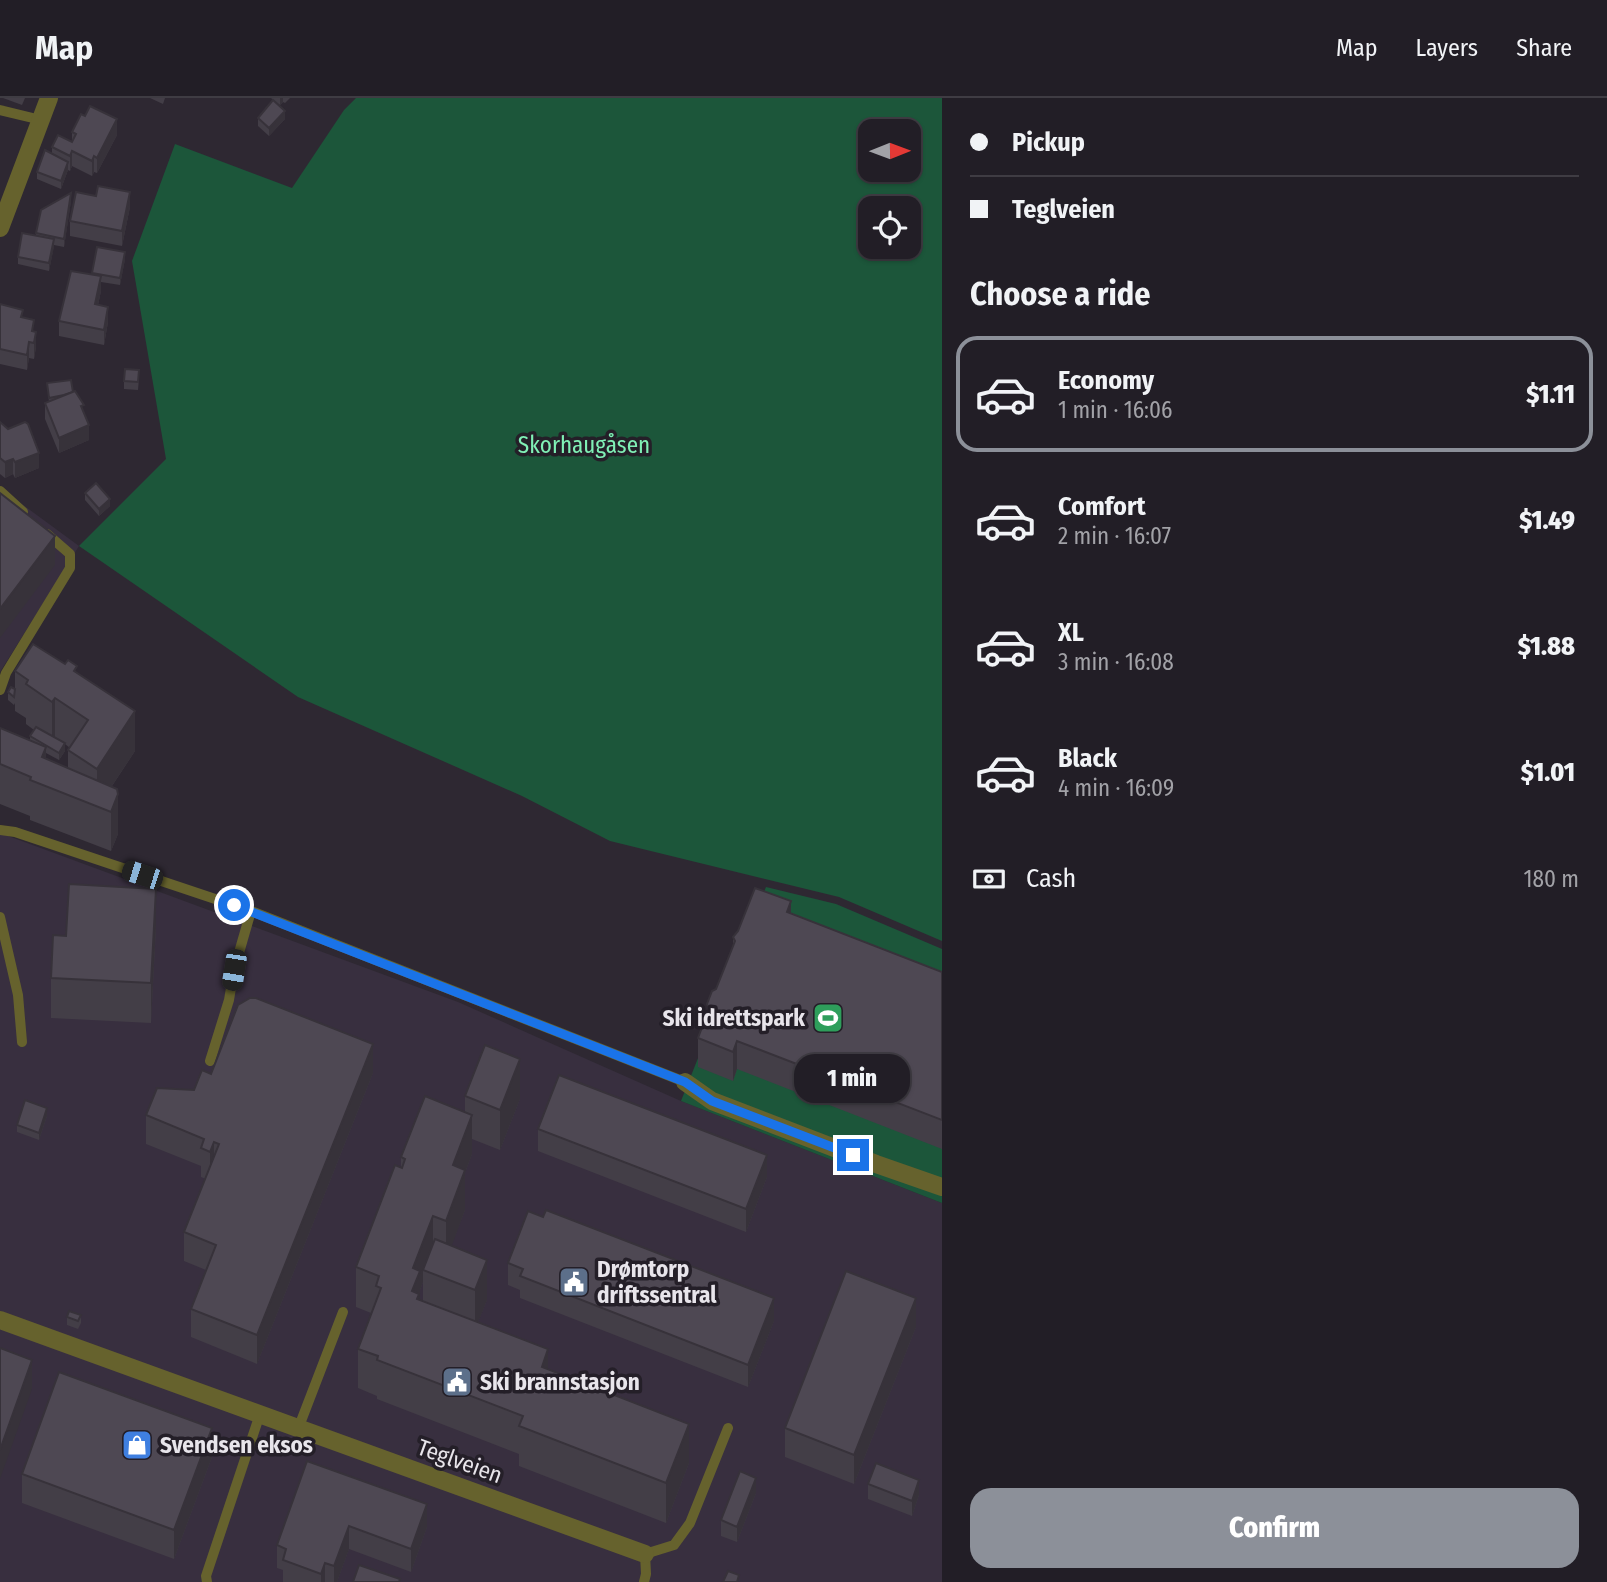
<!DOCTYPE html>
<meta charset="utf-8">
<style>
body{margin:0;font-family:"Fira Sans Condensed",sans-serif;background:#2a272e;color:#f1f3f6;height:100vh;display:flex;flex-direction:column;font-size:26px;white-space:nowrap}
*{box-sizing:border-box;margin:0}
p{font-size:23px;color:#a2a2a7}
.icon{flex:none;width:38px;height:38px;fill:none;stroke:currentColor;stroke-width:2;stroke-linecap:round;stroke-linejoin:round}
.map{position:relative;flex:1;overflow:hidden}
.sheet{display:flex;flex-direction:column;background:#221e26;width:665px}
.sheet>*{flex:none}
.top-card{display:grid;align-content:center;height:154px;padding:0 28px;background:#221e26}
.needle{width:46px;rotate:89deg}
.fabs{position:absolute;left:858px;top:21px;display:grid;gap:14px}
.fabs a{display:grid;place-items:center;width:63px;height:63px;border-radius:14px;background:#221e26;box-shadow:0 2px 5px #0004,0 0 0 2px #3f3c43;font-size:35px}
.end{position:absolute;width:32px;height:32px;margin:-16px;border:9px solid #1a73e8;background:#fff;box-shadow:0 0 0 4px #fff}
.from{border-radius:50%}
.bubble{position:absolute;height:49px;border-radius:21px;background:#221e26;box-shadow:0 2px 5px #0004,0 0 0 2px #3f3c43;font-size:23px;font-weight:800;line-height:49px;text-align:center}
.car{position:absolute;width:21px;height:42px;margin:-21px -10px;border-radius:9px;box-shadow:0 0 5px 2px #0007;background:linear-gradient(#222 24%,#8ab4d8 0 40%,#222 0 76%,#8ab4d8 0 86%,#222 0)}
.top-card b{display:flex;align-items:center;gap:24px;height:66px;font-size:26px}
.top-card b+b{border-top:2px solid #3f3c43}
.top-card i{width:18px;height:18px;background:#f1f3f6}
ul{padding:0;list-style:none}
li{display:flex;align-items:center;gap:21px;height:116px;margin:0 14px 10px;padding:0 14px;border:4px solid transparent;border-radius:21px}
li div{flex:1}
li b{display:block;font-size:26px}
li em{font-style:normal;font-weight:800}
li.current{border-color:#8c9099}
li>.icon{width:63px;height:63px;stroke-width:1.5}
h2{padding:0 28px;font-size:32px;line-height:84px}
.pay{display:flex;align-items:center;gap:18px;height:77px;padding:0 28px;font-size:26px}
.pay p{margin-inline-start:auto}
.cta{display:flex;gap:14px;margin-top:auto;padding:14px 28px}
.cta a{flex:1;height:80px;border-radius:21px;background:#8c9099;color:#fff;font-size:28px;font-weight:800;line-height:80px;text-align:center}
header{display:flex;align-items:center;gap:42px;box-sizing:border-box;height:98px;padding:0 35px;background:#221e26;border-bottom:2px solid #3f3c43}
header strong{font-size:33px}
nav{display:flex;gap:38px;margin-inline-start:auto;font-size:24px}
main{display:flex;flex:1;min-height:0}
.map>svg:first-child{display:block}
.built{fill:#382f3f}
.green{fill:#1c563a;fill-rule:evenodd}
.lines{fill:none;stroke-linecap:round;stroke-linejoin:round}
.lane{stroke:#66622d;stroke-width:10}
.street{stroke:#66622d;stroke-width:18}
.wall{fill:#433e47;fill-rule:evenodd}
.shaded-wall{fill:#37323a}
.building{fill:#4e4853;stroke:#37323a;stroke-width:2}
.route{stroke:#1a73e8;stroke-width:9}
.labels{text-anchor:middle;stroke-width:7;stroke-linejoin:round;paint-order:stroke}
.park-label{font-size:23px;fill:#80f0b6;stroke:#241f28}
.poi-label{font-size:23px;font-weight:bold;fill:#e8e5eb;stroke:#241f28;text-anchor:start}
.street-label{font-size:23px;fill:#e8e5eb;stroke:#241f28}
</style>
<header>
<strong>Map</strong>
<nav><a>Map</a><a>Layers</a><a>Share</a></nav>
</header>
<main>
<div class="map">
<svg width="942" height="1484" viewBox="0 0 942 1484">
<rect width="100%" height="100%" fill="#2e2832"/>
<g class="built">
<path d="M0 390 79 448 0 574Z"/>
<path d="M0 735 458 904 681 1003 942 1105V1484H0Z"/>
</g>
<g class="green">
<path d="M356 0H942V843L839 799 610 743 522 698 298 599 79 448 166 361 132 163 175 46 292 90 344 12ZM870 33H908V72H870ZM870 110H908V149H870Z"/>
<path d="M766 789 836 806 942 851V1105L681 1003Z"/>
</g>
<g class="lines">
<g class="lane">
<path d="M0 12 41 22"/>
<path d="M0 393 23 414"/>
<path d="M0 592 6 575 70 470V456L47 436"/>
<path d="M0 732 15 734 251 813 685 984"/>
<path d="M0 819 18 897 22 944"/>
<path d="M210 963 229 902 234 872 251 813"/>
<path d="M298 1331 343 1214"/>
<path d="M207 1484 206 1478 260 1316"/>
<path d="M644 1484 646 1476 645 1456 674 1447 690 1425 728 1330"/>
</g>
<g class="street">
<path d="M0 130 49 0"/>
<path d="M685 984 712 1003 876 1066 942 1089"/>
<path d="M0 1222 645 1456"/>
</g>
</g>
<g class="wall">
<path d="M3 0H25L22 7Z"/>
<path d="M150 0H165L163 6Z"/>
<path d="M271 0H290L285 5 283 4 280 7Z"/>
<path d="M258 20 285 21 269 38 258 28Z"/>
<path d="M72 34 117 37 97 75 94 74 92 78 72 68 70 73 68 72 61 91 37 81V74L52 55V49L72 44Z"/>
<path d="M71 103 64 149 54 147 49 173 18 166V159L36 138V135Z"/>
<path d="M130 109 122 148 70 138V123Z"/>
<path d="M97 149 125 161 120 187 101 184V193L98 207 108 224 104 247 59 238V223L92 177Z"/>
<path d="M0 206 23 220 34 234 36 249 34 261 29 260 27 272 0 266Z"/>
<path d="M139 280 138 292 124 291V283Z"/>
<path d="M47 285 73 294 84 314 89 342 59 355 45 321V305L49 304Z"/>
<path d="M0 324 39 370 15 380 13 376 5 380 0 376Z"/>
<path d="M85 395 110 408 99 418 85 402Z"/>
<path d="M15 573 77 575 135 653 112 688 118 736 111 753 30 722V718L0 706V630L30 643V638L34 632 26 626V620L15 613V605L14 607 8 602V594L15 591ZM65 646 70 650 68 652V670L46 661V655L59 662 65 653Z"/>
<path d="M791 815 942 874V1051L737 971 733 983 698 969V940L707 915V906L716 891 733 848V839Z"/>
<path d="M156 830 151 925 51 920V880L66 838Z"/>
<path d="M373 975 257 1266 191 1239V1211L206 1172 184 1163V1134L206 1081 201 1079V1068L146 1046V1017L194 992 211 976Z"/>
<path d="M465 998 520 1001 500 1052 472 1041V1056L465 1075V1112L451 1148 487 1202 478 1224 689 1365 666 1425 519 1368V1356L377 1301V1298L358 1290V1251L371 1215 356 1209V1169L401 1069V1059L465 1014ZM423 1184V1203L420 1202V1192Z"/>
<path d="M47 1018 39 1042 17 1034V1027Z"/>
<path d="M538 1031 767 1079 746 1134 538 1053Z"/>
<path d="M508 1165 774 1223 748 1289 520 1200V1192L508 1187Z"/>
<path d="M81 1217V1225L78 1231 67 1227V1219Z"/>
<path d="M916 1229 854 1386 785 1359V1330Z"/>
<path d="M212 1359 174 1461 22 1405V1376Z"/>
<path d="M307 1363 427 1429 411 1474 349 1451 337 1484H283V1472L277 1470V1447Z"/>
<path d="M868 1386 919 1397 912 1418 868 1401Z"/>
<path d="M756 1395 737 1444 721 1438V1422Z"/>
</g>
<g class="shaded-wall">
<path d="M280 0H283V4L280 7Z"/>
<path d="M285 13V21L269 38V30Z"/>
<path d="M117 21V37L97 75V60Z"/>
<path d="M72 53V68L70 73V58Z"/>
<path d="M94 58V74L92 78V63Z"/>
<path d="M68 64V72L61 91V83Z"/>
<path d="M130 94V109L122 148V133Z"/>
<path d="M71 95V103L64 149V141Z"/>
<path d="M54 141V149L49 173V165Z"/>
<path d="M125 154V161L120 187V180Z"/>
<path d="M101 178V193L95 221V206Z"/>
<path d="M108 209V224L104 247V232Z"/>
<path d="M36 234V249L34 261V245Z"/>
<path d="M29 244V260L27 272V257Z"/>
<path d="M89 327V342L59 355V340Z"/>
<path d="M39 355V370L15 380V364Z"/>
<path d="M13 361V376L5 380V364Z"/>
<path d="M110 401V408L99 418V411Z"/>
<path d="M55 438V467L0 540V511Z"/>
<path d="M55 600V640L52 644V604Z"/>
<path d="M135 613V653L98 709 97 708V671Z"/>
<path d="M65 645V653L59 662V655Z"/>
<path d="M46 649V688L42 659Z"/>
<path d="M118 696V736L111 753V714Z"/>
<path d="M156 791V830L151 925V885Z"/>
<path d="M791 803V832L787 814Z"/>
<path d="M737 943V971L733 983V954Z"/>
<path d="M373 946V975L257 1266V1237Z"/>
<path d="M520 961V1001L500 1052V1012Z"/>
<path d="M47 1010V1018L39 1042V1035Z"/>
<path d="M472 1017V1056L465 1075V1112L446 1163V1123L453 1067Z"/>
<path d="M214 1044V1073L210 1083V1054Z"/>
<path d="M767 1057V1079L746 1134V1111Z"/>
<path d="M433 1118V1158L423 1172V1184L420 1192V1213L412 1233 413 1170Z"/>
<path d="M487 1162V1202L475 1232V1192Z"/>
<path d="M774 1200V1223L748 1289V1267Z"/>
<path d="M916 1200V1229L854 1386V1357Z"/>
<path d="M548 1251V1291L542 1269Z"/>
<path d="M32 1262V1291L0 1381V1352Z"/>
<path d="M689 1326V1365L666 1425V1385Z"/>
<path d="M212 1330V1359L174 1461V1432Z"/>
<path d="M756 1380V1395L737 1444V1429Z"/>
<path d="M919 1382V1397L912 1418V1403Z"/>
<path d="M427 1406V1429L411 1474V1451Z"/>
<path d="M349 1428V1451L337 1484H334V1468Z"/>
<path d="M325 1465V1484H321V1476Z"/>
</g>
<g class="building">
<path d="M273 2 285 13 269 30 258 20Z"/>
<path d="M90 8 117 21 97 60 94 58 92 63 72 53 70 58 52 49 58 37 72 44 76 36 72 34 81 16 85 18Z"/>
<path d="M45 52 68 64 61 83 37 74Z"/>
<path d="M98 88 130 94 122 133 70 123 76 94 96 98Z"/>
<path d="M71 95 64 141 36 135 41 112Z"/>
<path d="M22 135 54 141 49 165 18 159Z"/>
<path d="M97 149 125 154 120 180 92 175Z"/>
<path d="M71 173 101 178 95 206 108 209 104 232 59 223Z"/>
<path d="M0 206 23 212 21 219 34 222 32 233 36 234 34 245 29 244 27 257 0 251Z"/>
<path d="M125 271 139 272 138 284 124 283Z"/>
<path d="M71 282 73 294 64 297 49 300 47 285Z"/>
<path d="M75 293 84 307 81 308 89 327 59 340 45 305Z"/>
<path d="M0 324 8 331 25 324 28 326 39 355 15 364 13 361 5 364 0 360Z"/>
<path d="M96 385 110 401 99 411 85 395Z"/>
<path d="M0 395 55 438 0 511Z"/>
<path d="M33 546 65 566 68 562 77 568 74 573 135 613 97 671 68 652 88 622 55 600 52 604 26 586 28 582 15 573Z"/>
<path d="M11 589 15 591 14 599 8 594Z"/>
<path d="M36 629 65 645 59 655 30 638Z"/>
<path d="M0 630 46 649 42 659 117 691 118 696 111 714 30 682 31 679 0 666Z"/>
<path d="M69 786 156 791 151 885 51 880 53 837 66 838Z"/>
<path d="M755 790 791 803 787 814 942 874V1022L737 943 733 954 698 940 709 911 707 906 712 893 716 891 735 843 733 839 738 833Z"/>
<path d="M250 900H256L373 946 257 1237 191 1211 216 1147 184 1134 219 1046 214 1044 210 1054 201 1050 204 1041 146 1017 157 990 194 992 202 972 211 976 238 907Z"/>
<path d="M485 947 520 961 500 1012 465 998Z"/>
<path d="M559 977 767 1057 746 1111 538 1031Z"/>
<path d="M425 998 472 1017 453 1067 465 1072 446 1123 433 1118 413 1170 420 1173 412 1193 419 1196 417 1201 548 1251 542 1269 689 1326 666 1385 519 1328 523 1318 377 1262 378 1258 358 1251 381 1190 376 1188 379 1178 356 1169 395 1067 402 1070 405 1061 401 1059Z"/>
<path d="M25 1002 47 1010 39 1035 17 1027Z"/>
<path d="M546 1112 774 1200 748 1267 520 1178 523 1171 508 1165 528 1113 543 1119Z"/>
<path d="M435 1141 487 1162 475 1192 423 1172Z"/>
<path d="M846 1173 916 1200 854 1357 785 1330Z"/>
<path d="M69 1213 81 1217 78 1223 67 1219Z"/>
<path d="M0 1250 32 1262 0 1352Z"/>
<path d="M59 1274 212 1330 174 1432 22 1376Z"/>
<path d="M307 1363 427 1406 411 1451 349 1428 334 1468 325 1465 321 1476 283 1462 286 1451 277 1447Z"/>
<path d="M876 1365 919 1382 912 1403 868 1386Z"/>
<path d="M740 1373 756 1380 737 1429 721 1422Z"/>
<path d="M359 1467 400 1481 399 1484H353Z"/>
<path d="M728 1473 739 1477 737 1484H723Z"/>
</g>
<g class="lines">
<path class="route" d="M234 807 685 984 712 1003 853 1057"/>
</g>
<defs>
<g id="stadium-square" transform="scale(1.575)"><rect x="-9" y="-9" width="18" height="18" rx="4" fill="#2e9e5b" stroke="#241f28"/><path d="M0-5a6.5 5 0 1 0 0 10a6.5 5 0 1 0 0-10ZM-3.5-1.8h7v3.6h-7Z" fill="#fff"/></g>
<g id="civic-square" transform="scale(1.575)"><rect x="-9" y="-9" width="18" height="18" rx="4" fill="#5c6f8a" stroke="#241f28"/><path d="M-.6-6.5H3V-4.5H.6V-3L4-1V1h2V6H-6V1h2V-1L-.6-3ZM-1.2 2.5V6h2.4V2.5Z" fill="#fff"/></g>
<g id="shop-square" transform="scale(1.575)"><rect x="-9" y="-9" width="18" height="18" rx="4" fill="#3f7fe0" stroke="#241f28"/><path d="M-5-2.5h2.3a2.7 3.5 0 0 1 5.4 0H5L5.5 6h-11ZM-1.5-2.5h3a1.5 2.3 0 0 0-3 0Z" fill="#fff"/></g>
</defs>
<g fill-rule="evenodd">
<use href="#stadium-square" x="828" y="920"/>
<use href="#civic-square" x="574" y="1184"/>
<use href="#civic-square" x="457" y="1284"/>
<use href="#shop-square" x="137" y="1347"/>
</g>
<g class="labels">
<g class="park-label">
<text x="584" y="355">Skorhaugåsen</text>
</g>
<g class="poi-label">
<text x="805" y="928" text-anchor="end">Ski idrettspark</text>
<text x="597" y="1179">Drømtorp<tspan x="597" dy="26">driftssentral</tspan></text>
<text x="480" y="1292">Ski brannstasjon</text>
<text x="160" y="1355">Svendsen eksos</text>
</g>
<g class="street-label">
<text transform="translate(460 1363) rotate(20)" y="8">Teglveien</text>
</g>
</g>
</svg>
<div class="fabs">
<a><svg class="needle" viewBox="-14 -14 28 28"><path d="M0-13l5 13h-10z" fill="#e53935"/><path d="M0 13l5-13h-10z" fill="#a2a2a7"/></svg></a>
<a><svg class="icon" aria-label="locate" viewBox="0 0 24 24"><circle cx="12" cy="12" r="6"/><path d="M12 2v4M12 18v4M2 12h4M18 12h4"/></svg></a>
</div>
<i class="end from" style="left:234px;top:807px"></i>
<i class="end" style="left:853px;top:1057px"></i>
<div class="bubble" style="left:794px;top:956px;width:116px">1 min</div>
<i class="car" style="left:142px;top:777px;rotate:288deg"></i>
<i class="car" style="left:234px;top:872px;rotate:189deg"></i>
</div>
<section class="sheet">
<div class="top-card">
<b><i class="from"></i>Pickup</b>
<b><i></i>Teglveien</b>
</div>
<h2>Choose a ride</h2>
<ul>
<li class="current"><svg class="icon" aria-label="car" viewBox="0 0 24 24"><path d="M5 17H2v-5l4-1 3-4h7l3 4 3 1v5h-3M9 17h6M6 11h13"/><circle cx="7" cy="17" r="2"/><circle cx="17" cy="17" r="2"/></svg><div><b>Economy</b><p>1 min · 16:06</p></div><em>$1.11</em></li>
<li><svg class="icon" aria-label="car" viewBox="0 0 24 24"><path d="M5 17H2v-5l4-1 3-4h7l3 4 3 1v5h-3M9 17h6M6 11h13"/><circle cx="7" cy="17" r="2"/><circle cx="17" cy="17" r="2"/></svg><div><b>Comfort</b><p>2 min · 16:07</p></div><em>$1.49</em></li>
<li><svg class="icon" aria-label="car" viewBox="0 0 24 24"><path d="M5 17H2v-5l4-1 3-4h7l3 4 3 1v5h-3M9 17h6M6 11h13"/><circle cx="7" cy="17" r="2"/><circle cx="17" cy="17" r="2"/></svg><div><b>XL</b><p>3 min · 16:08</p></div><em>$1.88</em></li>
<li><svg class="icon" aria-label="car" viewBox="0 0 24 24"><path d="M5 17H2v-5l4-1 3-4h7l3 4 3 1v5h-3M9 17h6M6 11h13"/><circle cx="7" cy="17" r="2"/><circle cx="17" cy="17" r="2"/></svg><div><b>Black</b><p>4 min · 16:09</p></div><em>$1.01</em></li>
</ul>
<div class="pay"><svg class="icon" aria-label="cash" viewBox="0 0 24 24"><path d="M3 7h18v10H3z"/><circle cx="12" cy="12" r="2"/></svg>Cash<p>180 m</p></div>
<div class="cta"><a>Confirm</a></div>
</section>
</main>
